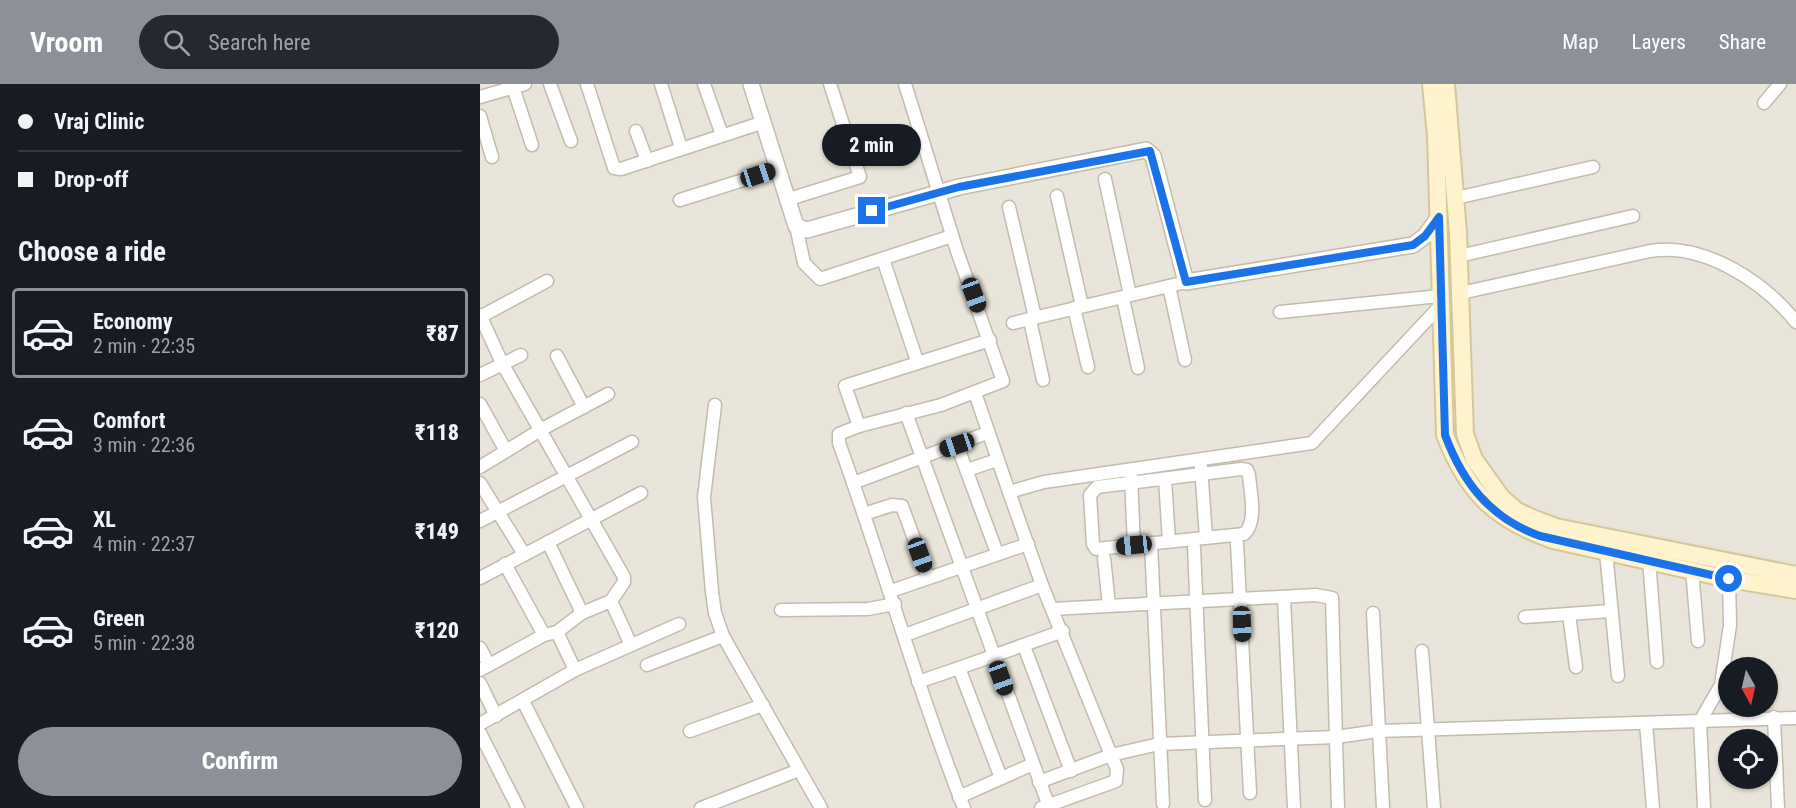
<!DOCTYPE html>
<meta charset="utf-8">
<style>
body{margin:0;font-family:"Roboto Condensed",sans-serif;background:#242831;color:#f1f3f6;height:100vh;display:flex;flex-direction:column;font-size:22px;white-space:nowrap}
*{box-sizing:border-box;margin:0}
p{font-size:20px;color:#9ea1a6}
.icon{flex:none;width:33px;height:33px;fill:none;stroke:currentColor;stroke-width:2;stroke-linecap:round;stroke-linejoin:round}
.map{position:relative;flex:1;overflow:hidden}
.sheet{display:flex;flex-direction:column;background:#171b24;width:480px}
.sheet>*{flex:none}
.hud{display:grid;align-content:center;height:132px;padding:0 18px;background:#171b24}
.needle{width:39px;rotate:172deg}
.tools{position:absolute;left:1238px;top:573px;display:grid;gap:12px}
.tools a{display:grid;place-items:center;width:60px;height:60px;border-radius:50%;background:#171b24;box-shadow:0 2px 4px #0004;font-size:30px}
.end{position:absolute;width:27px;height:27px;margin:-14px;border:8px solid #1a73e8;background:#fff;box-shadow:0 0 0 3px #fff}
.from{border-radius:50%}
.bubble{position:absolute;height:42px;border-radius:21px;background:#171b24;box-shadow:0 2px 4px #0004;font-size:20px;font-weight:800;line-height:42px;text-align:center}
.car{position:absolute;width:18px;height:36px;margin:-18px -9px;border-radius:8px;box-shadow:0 0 4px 2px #0007;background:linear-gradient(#222 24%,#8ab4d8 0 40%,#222 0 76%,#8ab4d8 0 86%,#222 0)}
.hud b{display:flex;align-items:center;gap:21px;height:57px;font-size:22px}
.hud b+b{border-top:2px solid #363941}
.hud i{width:15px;height:15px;background:#f1f3f6}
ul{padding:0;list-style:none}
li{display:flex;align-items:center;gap:18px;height:90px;margin:0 12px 9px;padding:0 6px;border:3px solid transparent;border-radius:6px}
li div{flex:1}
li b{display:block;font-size:22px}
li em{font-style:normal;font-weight:800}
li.selected{border-color:#8c9099}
li>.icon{width:54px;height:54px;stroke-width:1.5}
h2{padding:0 18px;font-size:27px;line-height:72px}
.action{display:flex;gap:12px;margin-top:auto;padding:12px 18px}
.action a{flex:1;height:69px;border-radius:36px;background:#8c9099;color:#fff;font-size:24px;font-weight:800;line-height:69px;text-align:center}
header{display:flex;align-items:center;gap:36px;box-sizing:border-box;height:84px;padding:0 30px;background:#8c9099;color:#fff}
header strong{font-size:28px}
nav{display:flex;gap:33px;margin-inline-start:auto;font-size:21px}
.search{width:420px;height:54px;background:#242831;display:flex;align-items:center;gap:15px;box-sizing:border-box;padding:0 21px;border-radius:33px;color:#9ea1a6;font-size:22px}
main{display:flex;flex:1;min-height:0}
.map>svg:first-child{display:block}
.residential{fill:#eae5da;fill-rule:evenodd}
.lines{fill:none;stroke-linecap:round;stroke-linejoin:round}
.minor-casing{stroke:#c2bbae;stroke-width:15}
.tertiary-casing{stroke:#c2bbae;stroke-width:18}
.secondary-casing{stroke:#d6c79b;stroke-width:20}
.minor{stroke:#fff;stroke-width:12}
.tertiary{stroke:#fff;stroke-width:15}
.secondary{stroke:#fff3cd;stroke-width:16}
.route{stroke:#1a73e8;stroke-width:8}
</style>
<header>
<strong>Vroom</strong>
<div class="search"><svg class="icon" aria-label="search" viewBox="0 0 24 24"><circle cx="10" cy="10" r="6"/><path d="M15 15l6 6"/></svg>Search here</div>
<nav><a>Map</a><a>Layers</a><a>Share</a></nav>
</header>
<main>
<section class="sheet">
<div class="hud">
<b><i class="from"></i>Vraj Clinic</b>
<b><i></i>Drop-off</b>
</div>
<h2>Choose a ride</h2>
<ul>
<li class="selected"><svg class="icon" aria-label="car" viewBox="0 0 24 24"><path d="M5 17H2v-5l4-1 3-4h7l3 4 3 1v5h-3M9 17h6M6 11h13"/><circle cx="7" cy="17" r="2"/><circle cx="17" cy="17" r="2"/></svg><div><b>Economy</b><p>2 min · 22:35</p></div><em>₹87</em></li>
<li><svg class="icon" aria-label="car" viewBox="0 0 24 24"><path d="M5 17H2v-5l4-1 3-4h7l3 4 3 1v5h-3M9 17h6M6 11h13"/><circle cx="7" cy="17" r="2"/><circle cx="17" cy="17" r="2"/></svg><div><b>Comfort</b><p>3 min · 22:36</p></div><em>₹118</em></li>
<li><svg class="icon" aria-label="car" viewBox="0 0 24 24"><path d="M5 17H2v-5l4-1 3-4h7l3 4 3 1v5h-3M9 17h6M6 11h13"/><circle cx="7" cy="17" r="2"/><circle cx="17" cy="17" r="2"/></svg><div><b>XL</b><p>4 min · 22:37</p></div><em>₹149</em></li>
<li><svg class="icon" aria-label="car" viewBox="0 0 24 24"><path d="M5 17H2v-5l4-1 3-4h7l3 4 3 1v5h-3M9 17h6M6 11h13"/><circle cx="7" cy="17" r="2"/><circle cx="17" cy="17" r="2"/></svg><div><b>Green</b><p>5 min · 22:38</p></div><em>₹120</em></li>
</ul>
<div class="action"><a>Confirm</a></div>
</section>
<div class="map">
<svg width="1316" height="724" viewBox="0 0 1316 724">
<rect width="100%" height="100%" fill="#f6f3ec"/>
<path class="residential" d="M0 0H1316V724H0ZM1248 584H1287V622H1248ZM1248 656H1287V694H1248Z"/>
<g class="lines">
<g class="minor-casing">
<g id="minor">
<path d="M32 0 52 61"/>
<path d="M70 0 91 57"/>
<path d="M107 0 134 84 141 85 284 38"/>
<path d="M181 0 201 64"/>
<path d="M224 0 242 51"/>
<path d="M425 0 477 167 523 297 461 321 379 342 359 350V359C403 480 437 604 484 724"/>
<path d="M0 13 45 0"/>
<path d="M1284 19 1300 0"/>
<path d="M0 32 12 73"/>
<path d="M156 47 167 77"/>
<path d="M625 95 650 211"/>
<path d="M577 112 602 222"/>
<path d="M976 114 1113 83"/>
<path d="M309 115 380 93 350 0"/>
<path d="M200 116 298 85"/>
<path d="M529 123 555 233"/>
<path d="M316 142 324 179 340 195 472 152"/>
<path d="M979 172 1153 132"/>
<path d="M403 175 437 277"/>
<path d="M689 202 705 276"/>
<path d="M981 209 1170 167C1224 158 1284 198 1316 238"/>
<path d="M643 214 658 284"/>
<path d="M960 222 832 359 564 398 529 408 562 501 631 671 679 660 856 653 898 647 1316 634"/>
<path d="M594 224 608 283"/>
<path d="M800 228 960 212"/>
<path d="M0 231 22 279 144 493V498L131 517 102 529 77 548 64 551 0 586"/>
<path d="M0 233 67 197"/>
<path d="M550 236 563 296"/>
<path d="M533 239 706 198"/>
<path d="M77 272 104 323"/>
<path d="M0 291 41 271"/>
<path d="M495 309 529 408"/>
<path d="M0 320 26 367"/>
<path d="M235 321 224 413 232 508 235 529 243 552 341 724"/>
<path d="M426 329 568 720"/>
<path d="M379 342 365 302 510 256"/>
<path d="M477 361 517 469"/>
<path d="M0 383 62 345 128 310"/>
<path d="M721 383 726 453"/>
<path d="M761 385 767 386 769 391C770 407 778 438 764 450L616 465 613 460 610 411 617 403Z"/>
<path d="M487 386 517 376"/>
<path d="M651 393 654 461"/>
<path d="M685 395 689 457"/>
<path d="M0 399 44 470"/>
<path d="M373 399 507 349"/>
<path d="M384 430 412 421 422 422 448 493"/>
<path d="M0 437 152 358"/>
<path d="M68 458 102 529"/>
<path d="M671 459 683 720"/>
<path d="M757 459 770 709"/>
<path d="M714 463 725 716"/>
<path d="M1126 468 1138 592"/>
<path d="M624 474 629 521"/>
<path d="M1169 476 1177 578"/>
<path d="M25 480 64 551"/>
<path d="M1212 485 1218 557"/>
<path d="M0 494 161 409"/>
<path d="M411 507 548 460"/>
<path d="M804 514 814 724"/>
<path d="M131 517 151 561"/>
<path d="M572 525 836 511 852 514 858 724"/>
<path d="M301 526 388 525 415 520"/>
<path d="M893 529 903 724"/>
<path d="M1089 530 1096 583"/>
<path d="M1045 533 1131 527"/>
<path d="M77 548 95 586"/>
<path d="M425 551 562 501"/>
<path d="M544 562 591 687"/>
<path d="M0 564 9 581"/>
<path d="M942 567 954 724"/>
<path d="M167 581 243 552"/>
<path d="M438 598 479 584"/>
<path d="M0 599 16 632"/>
<path d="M43 617 97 724"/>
<path d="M1294 633 1298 724"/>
<path d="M1166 639 1173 724"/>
<path d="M0 640 95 586 199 540"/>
<path d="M210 647 283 621"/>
<path d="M0 649 38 724"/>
<path d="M521 694 479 584 583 547"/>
<path d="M559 698 631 671 637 685 636 697 561 724"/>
<path d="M479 713 553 680"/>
<path d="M221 724 319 686"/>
<path d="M1224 724 1220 637 1241 601 1250 541 1249 495"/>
</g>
</g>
<g class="tertiary-casing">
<path id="tertiary" d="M271 0 316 142 327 146 479 103 666 66 673 72 706 198 933 161 945 152 959 133"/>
</g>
<g class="secondary-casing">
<g id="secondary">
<path d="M951 0 956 52 965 351C987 408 1015 436 1073 456L1249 495 1316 506"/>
<path d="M966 0 978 149 985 350 994 375 1021 413 1037 427 1057 436 1076 443 1316 491"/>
</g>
</g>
<use href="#minor" class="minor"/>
<use href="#tertiary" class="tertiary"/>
<use href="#secondary" class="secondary"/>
</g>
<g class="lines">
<path class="route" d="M392 127 479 103 670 67 706 198 933 161 945 152 959 133 965 351C983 399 1010 434 1060 452L1249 495"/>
</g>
</svg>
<div class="tools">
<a><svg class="needle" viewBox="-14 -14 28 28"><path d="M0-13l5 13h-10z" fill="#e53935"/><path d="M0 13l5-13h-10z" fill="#9ea1a6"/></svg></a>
<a><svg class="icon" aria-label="locate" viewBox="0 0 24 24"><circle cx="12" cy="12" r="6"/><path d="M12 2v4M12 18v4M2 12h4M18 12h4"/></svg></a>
</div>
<i class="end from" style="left:1249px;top:495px"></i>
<i class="end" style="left:392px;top:127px"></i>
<div class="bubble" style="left:342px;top:40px;width:99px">2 min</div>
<i class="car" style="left:278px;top:91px;rotate:72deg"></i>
<i class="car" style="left:494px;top:211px;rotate:160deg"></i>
<i class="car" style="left:477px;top:361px;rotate:251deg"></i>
<i class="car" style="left:654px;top:461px;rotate:264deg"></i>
<i class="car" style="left:440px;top:471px;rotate:160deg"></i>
<i class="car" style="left:762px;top:540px;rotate:178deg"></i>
<i class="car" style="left:521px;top:594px;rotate:160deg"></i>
</div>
</main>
